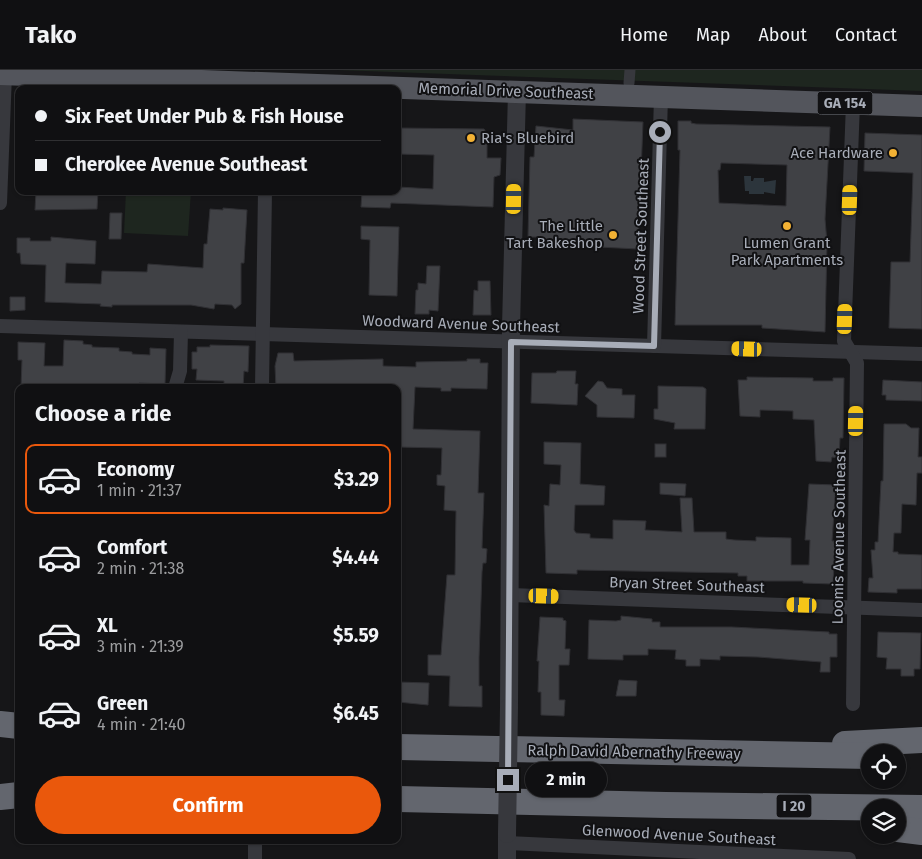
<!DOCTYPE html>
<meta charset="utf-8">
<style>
body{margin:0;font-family:"Fira Sans",sans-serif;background:#1e1e20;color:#f1f3f6;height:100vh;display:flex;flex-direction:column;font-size:19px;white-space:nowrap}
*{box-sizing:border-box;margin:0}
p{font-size:16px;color:#9c9d9f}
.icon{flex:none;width:28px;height:28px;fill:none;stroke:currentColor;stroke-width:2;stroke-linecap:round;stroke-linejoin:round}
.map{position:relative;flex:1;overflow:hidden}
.sheet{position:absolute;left:15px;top:314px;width:386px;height:460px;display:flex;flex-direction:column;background:#101012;border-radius:10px;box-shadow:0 1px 4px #0004,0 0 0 1px #303032}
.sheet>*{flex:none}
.top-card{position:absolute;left:15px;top:15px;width:386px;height:110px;border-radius:10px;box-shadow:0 1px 4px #0004,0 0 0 1px #303032;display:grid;align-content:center;height:110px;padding:0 20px;background:#101012}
.fabs{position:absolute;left:861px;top:674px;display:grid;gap:10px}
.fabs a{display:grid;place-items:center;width:45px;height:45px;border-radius:50%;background:#101012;box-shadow:0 1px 4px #0004,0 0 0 1px #303032;font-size:25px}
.end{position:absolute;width:22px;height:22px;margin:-11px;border:6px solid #a8adb8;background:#111;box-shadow:0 0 0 2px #111}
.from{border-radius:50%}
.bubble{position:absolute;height:35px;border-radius:18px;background:#101012;box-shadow:0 1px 4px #0004,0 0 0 1px #303032;font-size:16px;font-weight:700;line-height:35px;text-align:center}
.car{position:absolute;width:15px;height:30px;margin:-15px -8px;border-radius:6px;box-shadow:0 0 4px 1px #0007;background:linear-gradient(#f5c518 24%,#345 0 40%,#f5c518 0 76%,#345 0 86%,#f5c518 0)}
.top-card b{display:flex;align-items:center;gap:18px;height:48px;font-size:19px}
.top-card b+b{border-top:1px solid #303032}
.top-card i{width:12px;height:12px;background:#f1f3f6}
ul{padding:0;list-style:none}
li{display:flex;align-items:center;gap:15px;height:70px;margin:0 10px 8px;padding:0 10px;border:2px solid transparent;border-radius:10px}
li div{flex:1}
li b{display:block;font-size:19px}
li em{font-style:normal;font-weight:700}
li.current{border-color:#ea580c}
li>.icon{width:45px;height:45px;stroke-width:1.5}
h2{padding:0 20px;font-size:22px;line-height:60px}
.button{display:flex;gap:10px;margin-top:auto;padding:10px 20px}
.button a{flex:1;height:58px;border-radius:30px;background:#ea580c;color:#fff;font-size:20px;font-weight:700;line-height:58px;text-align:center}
header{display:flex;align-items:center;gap:30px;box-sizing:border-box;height:70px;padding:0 25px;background:#101012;border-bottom:1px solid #303032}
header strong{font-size:24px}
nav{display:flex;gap:28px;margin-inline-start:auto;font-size:18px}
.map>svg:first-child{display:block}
.green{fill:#1e261f}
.water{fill:#2c353c}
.building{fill:#404145;stroke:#303034;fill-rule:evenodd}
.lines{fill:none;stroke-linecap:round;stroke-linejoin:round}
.pedestrian{stroke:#37383d;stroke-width:11}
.minor{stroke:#37383d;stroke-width:14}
.tertiary{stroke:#37383d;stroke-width:18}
.primary{stroke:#53555c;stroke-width:22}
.motorway{stroke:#63666e;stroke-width:26}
.tertiary-bridge{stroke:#37383d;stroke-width:18}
.route{stroke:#a8adb8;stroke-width:6}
.poi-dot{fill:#f2b134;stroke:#111113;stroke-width:2}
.labels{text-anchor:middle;stroke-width:4;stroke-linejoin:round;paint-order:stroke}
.shield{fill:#111113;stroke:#7b7e86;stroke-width:1}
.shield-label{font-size:14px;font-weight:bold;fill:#a8adb8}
.street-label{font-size:15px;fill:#a8adb8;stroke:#111113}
.poi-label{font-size:15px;fill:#a8adb8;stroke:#111113;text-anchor:end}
</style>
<header>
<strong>Tako</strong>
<nav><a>Home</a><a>Map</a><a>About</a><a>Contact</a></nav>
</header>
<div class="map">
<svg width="922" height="789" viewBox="0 0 922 789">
<rect width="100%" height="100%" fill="#161618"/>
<g class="green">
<path d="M337 0H922V21Z"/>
<path d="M126 121H191L188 166 124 163Z"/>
</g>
<path class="water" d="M744 106H751V111H753L754 108H764V112L776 110 775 124 764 122V124H749V121H745Z"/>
<g class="building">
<path d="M573 49 643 52 638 179 540 174V167H528L530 87H534L536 56 573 60Z"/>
<path d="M678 51H691V53L696 54 830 57 825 149 827 173 825 262 762 258V255H675L680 80H678ZM721 93 787 95 786 136 719 133 718 100H720Z"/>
<path d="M398 58 484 59 487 64V88H501L500 105 494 107 493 137 391 133 390 138 361 137 362 121H398V117L433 119 434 85 398 84Z"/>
<path d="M865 63 922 65V259L889 258 891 192H910L913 103 864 101Z"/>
<path d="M36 121H98L97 139 35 140Z"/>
<path d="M223 138 247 140 244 193H241V234L235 239 232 235 215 234 214 239 191 235H112V237L100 236 101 234 45 232 46 195 21 194 20 183H17V168H30V171H51V167L96 171 95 194 66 193 65 213 101 214 102 201 147 202 148 194 203 198 204 174H207L210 139 223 140Z"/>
<path d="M110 143H122L121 169H109Z"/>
<path d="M361 156 399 157 397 226 369 225 370 170 361 169Z"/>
<path d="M427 196H440L438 241 429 240V244H415L416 220H418V213L426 214Z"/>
<path d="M478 211H490L491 245H473L474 220 478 221Z"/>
<path d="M10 227H25V240L10 241Z"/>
<path d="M64 270 83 271V274L92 275V277L119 278V281L132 282V284L150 285V278L166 279 165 314 139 313V318H21L22 290H18V272L45 273 44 296H63Z"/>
<path d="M210 275 249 276 248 302 244 301 243 318H224V311L196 310 197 299H192V282H197V277H210Z"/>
<path d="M278 283H293L294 291 383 289V296L416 297V292L467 291V289H480V293H488L487 319 451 318V321H441V318L415 317 413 359 480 361 478 423H484L482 478 487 479 486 493H483L482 502 479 588V616H482V637L449 636 450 606 428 605V585H441L447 505H455L456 441 444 440 445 416 437 415V405H441L442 378 398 377 400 318H276L275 296Z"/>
<path d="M557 301H576L575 314H578L577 335 531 333 532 303H556Z"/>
<path d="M747 307 813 308V311H833V308H844L843 368H840L839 388 832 387 831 392 816 391 814 350 793 349V341L760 340V347L740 346 738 310H747Z"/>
<path d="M883 310 922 312V331L886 330V325H882Z"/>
<path d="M598 311 603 312 607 318 622 319V325H635L634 348 597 347V335L585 326Z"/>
<path d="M658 316 703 317 706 319 705 359H674L675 353 654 349V339H658Z"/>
<path d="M884 354H906L911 358H919L918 387H922V403H917L916 435 902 434 901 463H894L893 482H898V484L922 485V519H897V523L868 522 869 508H873L871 480H875V472H878L881 411H883Z"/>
<path d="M544 372 581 373 580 414 605 416 604 435H575L574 460 576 463 590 464V468L613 469V450L646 451 645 460 682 462 680 428H692L694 462H726V469L734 470 756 471V467L791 468V495H809L810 470H805L809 414 836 415 832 471H835L833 514 803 513V511H747V506H738V503L577 500V504L546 503 544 435 549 436 550 414 560 415 561 395 544 394Z"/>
<rect x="655" y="374" width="11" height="13"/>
<path d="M660 413 686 414 685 426 660 424Z"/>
<path d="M621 546 652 549V552H660V557H732L829 562V564H837V587H830V602H820L821 592 758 587 720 586V590L700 589V596H686V590L675 589 676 580 648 579V585H623V590L588 589 589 550 616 551 621 550Z"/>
<path d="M540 547 563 548V550L566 551 565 579H570L569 595H559V630H565L564 646 541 645V622H538L539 591H537Z"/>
<path d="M878 562 921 563 920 599H914V606H901V599H886L887 588 877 587Z"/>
<path d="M619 610 637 611 636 626H616Z"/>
<path d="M398 612 429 613 428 635 398 632Z"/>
</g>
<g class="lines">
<path class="pedestrian" d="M629 13 630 0"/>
<g class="minor">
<path d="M0 133 5 4"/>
<path d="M0 256 922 284"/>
<path d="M654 276 661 26"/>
<path d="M175 318 180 301 181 262"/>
<path d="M262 318 265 121"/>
<path d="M510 525 922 540"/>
<path d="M853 634 857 293 844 271 853 33"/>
<path d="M507 773 849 789"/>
<path d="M255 789V770"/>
</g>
<g class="tertiary">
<path d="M509 637 511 257 517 21"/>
<path d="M507 789V764"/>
</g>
<path class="primary" d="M0 4 922 36"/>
<g class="motorway">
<path d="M0 654 19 656"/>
<path d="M845 674 922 670"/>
<path d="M398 677 870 686"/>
<path d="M0 727 19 725"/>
<path d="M398 729 666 735 922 738"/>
<path d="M898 759 922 762"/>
</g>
<path class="tertiary-bridge" d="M507 764 509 637"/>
</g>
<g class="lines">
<path class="route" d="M508 710 511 272 654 276 660 62"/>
</g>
<g class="poi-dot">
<circle cx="471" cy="68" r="5"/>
<circle cx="893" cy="83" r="5"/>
<circle cx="787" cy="156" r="5"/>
<circle cx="613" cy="165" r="5"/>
</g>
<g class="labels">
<g class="shield">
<rect x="817.5" y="21.5" width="55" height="23" rx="4"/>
<rect x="776.5" y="724.5" width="35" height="23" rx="4"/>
</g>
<g class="shield-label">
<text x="845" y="38">GA 154</text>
<text x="794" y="741">I 20</text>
</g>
<g class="street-label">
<text transform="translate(506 21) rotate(2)" y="5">Memorial Drive Southeast</text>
<text transform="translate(641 166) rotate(-88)" y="5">Wood Street Southeast</text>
<text transform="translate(461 254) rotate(2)" y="5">Woodward Avenue Southeast</text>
<text transform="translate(839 467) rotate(-89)" y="5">Loomis Avenue Southeast</text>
<text transform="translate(687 515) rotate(2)" y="5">Bryan Street Southeast</text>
<text transform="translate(634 682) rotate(1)" y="5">Ralph David Abernathy Freeway</text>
<text transform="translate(679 765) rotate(3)" y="5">Glenwood Avenue Southeast</text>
</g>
<g class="poi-label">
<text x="481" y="73" text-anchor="start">Ria's Bluebird</text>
<text x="883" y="88">Ace Hardware</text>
<text x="603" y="161">The Little<tspan x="603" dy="17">Tart Bakeshop</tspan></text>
<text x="787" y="178" text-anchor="middle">Lumen Grant<tspan x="787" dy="17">Park Apartments</tspan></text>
</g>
</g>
</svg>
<div class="fabs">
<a><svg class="icon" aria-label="locate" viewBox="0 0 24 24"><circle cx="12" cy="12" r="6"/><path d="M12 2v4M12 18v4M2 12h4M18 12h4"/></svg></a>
<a><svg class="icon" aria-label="layers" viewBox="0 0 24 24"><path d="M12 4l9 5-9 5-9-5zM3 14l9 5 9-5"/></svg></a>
</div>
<i class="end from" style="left:660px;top:62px"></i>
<i class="end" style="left:508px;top:710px"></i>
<div class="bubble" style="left:525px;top:692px;width:82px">2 min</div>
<i class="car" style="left:514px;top:129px;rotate:1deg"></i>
<i class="car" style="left:850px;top:130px;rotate:2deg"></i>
<i class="car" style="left:845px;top:249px;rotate:2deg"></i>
<i class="car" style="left:747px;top:279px;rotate:272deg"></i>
<i class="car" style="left:856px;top:351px;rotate:1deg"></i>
<i class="car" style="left:544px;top:526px;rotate:92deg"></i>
<i class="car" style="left:802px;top:535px;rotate:272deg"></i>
<div class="top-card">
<b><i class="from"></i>Six Feet Under Pub &amp; Fish House</b>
<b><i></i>Cherokee Avenue Southeast</b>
</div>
<section class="sheet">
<h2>Choose a ride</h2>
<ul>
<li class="current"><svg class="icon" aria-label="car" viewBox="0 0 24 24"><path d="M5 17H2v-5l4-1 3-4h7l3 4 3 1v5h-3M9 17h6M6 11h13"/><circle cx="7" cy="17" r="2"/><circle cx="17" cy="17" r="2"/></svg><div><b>Economy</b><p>1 min · 21:37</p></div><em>$3.29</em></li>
<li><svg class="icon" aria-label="car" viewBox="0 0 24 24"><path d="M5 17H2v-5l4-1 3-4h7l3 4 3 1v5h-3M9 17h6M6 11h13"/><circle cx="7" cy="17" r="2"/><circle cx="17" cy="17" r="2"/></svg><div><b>Comfort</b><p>2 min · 21:38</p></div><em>$4.44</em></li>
<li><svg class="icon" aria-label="car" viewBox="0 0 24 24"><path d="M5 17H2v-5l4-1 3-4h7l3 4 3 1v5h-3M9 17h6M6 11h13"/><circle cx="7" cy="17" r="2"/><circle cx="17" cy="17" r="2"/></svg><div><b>XL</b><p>3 min · 21:39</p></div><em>$5.59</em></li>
<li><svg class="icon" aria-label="car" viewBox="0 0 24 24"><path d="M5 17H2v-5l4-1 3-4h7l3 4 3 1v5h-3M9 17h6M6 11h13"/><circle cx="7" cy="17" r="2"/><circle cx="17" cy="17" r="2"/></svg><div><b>Green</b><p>4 min · 21:40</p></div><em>$6.45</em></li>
</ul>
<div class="button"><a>Confirm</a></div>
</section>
</div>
